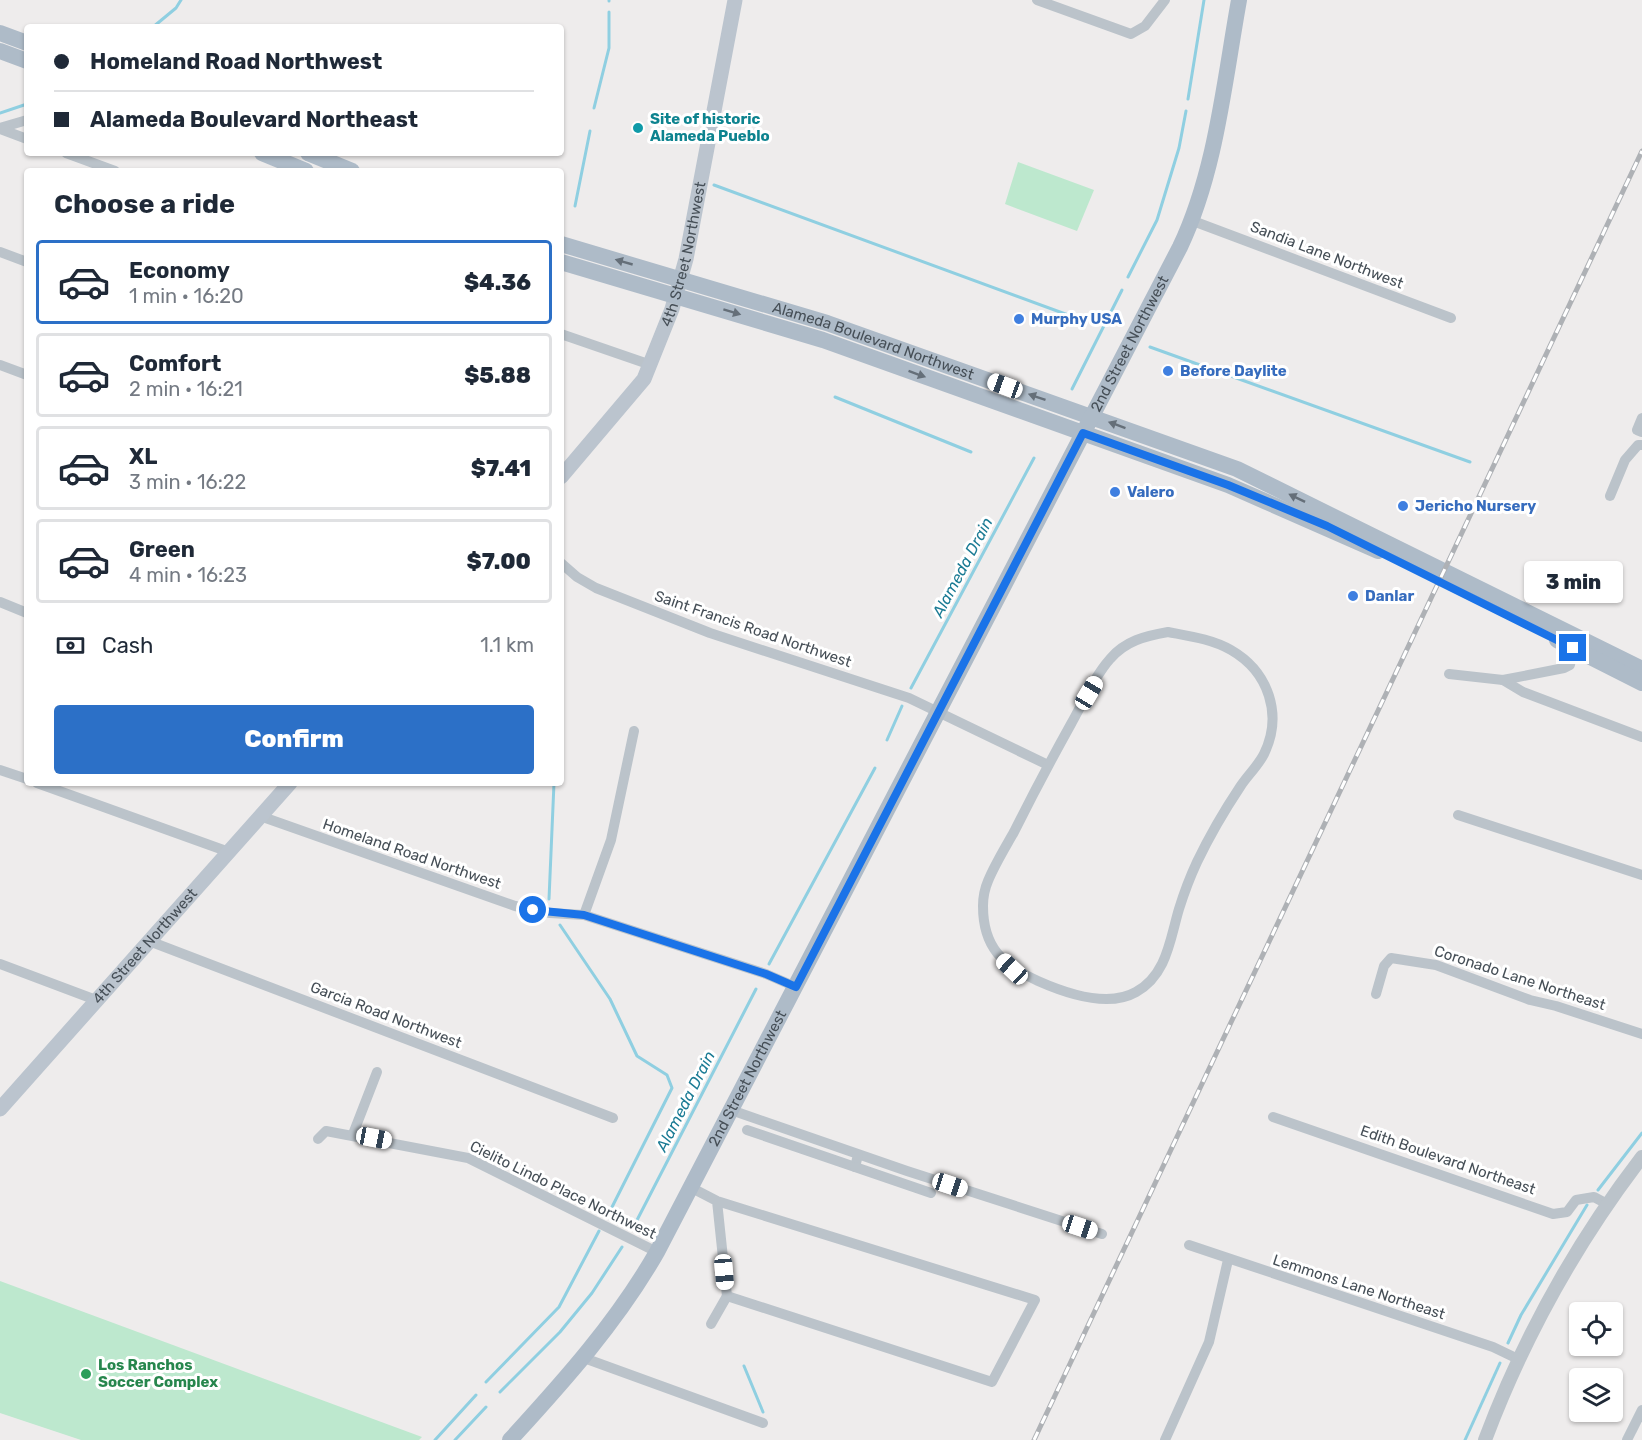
<!DOCTYPE html>
<meta charset="utf-8">
<style>
body{margin:0;font-family:Rubik,sans-serif;background:#f6f6f7;color:#1f2937;height:100vh;display:flex;flex-direction:column;font-size:22px;white-space:nowrap}
*{box-sizing:border-box;margin:0}
p{font-size:20px;color:#747a83}
.icon{flex:none;width:33px;height:33px;fill:none;stroke:currentColor;stroke-width:2;stroke-linecap:round;stroke-linejoin:round}
.map{position:relative;flex:1;overflow:hidden}
.panel{position:absolute;left:24px;top:168px;width:540px;height:618px;display:flex;flex-direction:column;background:#fff;border-radius:6px;box-shadow:0 2px 4px #0004}
.panel>*{flex:none}
.banner{position:absolute;left:24px;top:24px;width:540px;height:132px;border-radius:6px;box-shadow:0 2px 4px #0004;display:grid;align-content:center;height:132px;padding:0 30px;background:#fff}
.buttons{position:absolute;left:1569px;top:1302px;display:grid;gap:12px}
.buttons a{display:grid;place-items:center;width:54px;height:54px;border-radius:6px;background:#fff;box-shadow:0 2px 4px #0004;font-size:30px}
.end{position:absolute;width:27px;height:27px;margin:-14px;border:8px solid #1a73e8;background:#fff;box-shadow:0 0 0 3px #fff}
.from{border-radius:50%}
.bubble{position:absolute;height:42px;border-radius:6px;background:#fff;box-shadow:0 2px 4px #0004;font-size:20px;font-weight:800;line-height:42px;text-align:center}
.car{position:absolute;width:18px;height:36px;margin:-18px -9px;border-radius:8px;box-shadow:0 0 4px 2px #0007;background:linear-gradient(#fff 24%,#345 0 40%,#fff 0 76%,#345 0 86%,#fff 0)}
.banner b{display:flex;align-items:center;gap:21px;height:57px;font-size:22px}
.banner b+b{border-top:2px solid #e0e1e3}
.banner i{width:15px;height:15px;background:#1f2937}
ul{padding:0;list-style:none}
li{display:flex;align-items:center;gap:18px;height:84px;margin:0 12px 9px;padding:0 18px;border:3px solid #e0e1e3;border-radius:6px}
li div{flex:1}
li b{display:block;font-size:22px}
li em{font-style:normal;font-weight:800}
li.on{border-color:#2c70c7}
li>.icon{width:54px;height:54px;stroke-width:1.5}
h2{padding:0 30px;font-size:27px;line-height:72px}
.pay{display:flex;align-items:center;gap:15px;height:66px;padding:0 30px;font-size:22px}
.pay p{margin-inline-start:auto}
.button{display:flex;gap:12px;margin-top:auto;padding:12px 30px}
.button a{flex:1;height:69px;border-radius:6px;background:#2c70c7;color:#fff;font-size:24px;font-weight:800;line-height:69px;text-align:center}
.map>svg:first-child{display:block}
.green{fill:#bde8ce}
.lines{fill:none;stroke-linecap:round;stroke-linejoin:round}
.stream{stroke:#8fcfe1;stroke-width:3}
.minor{stroke:#bbc3ca;stroke-width:10}
.tertiary{stroke:#bbc3ca;stroke-width:14}
.secondary{stroke:#bbc4ce;stroke-width:15}
.primary{stroke:#aebbc8;stroke-width:16}
.rail-casing{stroke:#aeb1b5;stroke-width:5}
.rail{stroke:#fff;stroke-width:3;stroke-dasharray:9;stroke-linecap:butt}
.oneway{fill:#656f79}
.route{stroke:#1a73e8;stroke-width:8}
.culture-dot{fill:#0f9aa8;stroke:#fff;stroke-width:2}
.shop-dot{fill:#3f7fe0;stroke:#fff;stroke-width:2}
.leisure-dot{fill:#2e9e5b;stroke:#fff;stroke-width:2}
.labels{text-anchor:middle;stroke-width:6;stroke-linejoin:round;paint-order:stroke}
.culture-label{font-size:15px;font-weight:bold;fill:#0d838f;stroke:#fff;text-anchor:start}
.street-label{font-size:15px;fill:#464f57;stroke:#fff}
.shop-label{font-size:15px;font-weight:bold;fill:#366cbe;stroke:#fff;text-anchor:start}
.leisure-label{font-size:15px;font-weight:bold;fill:#27864d;stroke:#fff;text-anchor:start}
.water-label{font-size:16px;font-style:italic;fill:#1b7b94;stroke:#fff}
</style>
<div class="map">
<svg width="1642" height="1440" viewBox="0 0 1642 1440">
<rect width="100%" height="100%" fill="#eeecec"/>
<g class="green">
<path d="M1018 162 1094 190 1077 231 1005 204Z"/>
<path d="M0 1281 422 1437 419 1440H81L0 1413Z"/>
</g>
<g class="lines">
<g class="stream">
<path d="M609 0V1"/>
<path d="M153 27 176 8 181 0"/>
<path d="M1188 99 1204 0"/>
<path d="M594 108 609 48V12"/>
<path d="M0 113 27 104"/>
<path d="M714 185 1079 319"/>
<path d="M575 206 590 131"/>
<path d="M1128 277 1157 220 1179 148 1186 111"/>
<path d="M1150 347 1470 462"/>
<path d="M1072 389 1122 290"/>
<path d="M835 397 971 452"/>
<path d="M911 688 1034 458"/>
<path d="M887 740 902 706"/>
<path d="M549 899 554 783"/>
<path d="M560 925 610 999 637 1056 667 1075 672 1088 609 1213"/>
<path d="M769 964 875 768"/>
<path d="M1598 1190 1642 1133"/>
<path d="M635 1224 756 989"/>
<path d="M1508 1343 1521 1315 1587 1205"/>
<path d="M744 1366 763 1412"/>
<path d="M486 1382 559 1307 599 1231"/>
<path d="M500 1392 560 1332 592 1293 622 1247"/>
<path d="M435 1440 476 1395"/>
<path d="M455 1440 486 1407"/>
<path d="M1465 1440 1500 1363"/>
</g>
<g class="minor">
<path d="M1037 0 1131 34 1145 26 1165 0"/>
<path d="M0 128 27 120"/>
<path d="M0 129 27 139"/>
<path d="M66 153 115 171"/>
<path d="M1193 221 1451 318"/>
<path d="M0 252 27 262"/>
<path d="M561 334 651 365"/>
<path d="M0 365 27 375"/>
<path d="M1642 418 1637 430 1642 432"/>
<path d="M1610 496 1625 460 1638 445H1642"/>
<path d="M561 563 577 577 596 588 710 633 909 698 1048 765"/>
<path d="M0 602 27 613"/>
<path d="M1168 632C1189 636 1212 639 1231 650 1269 672 1283 715 1264 754 1258 766 1247 776 1240 787 1224 811 1210 835 1197 862 1190 877 1184 893 1179 909 1170 939 1167 975 1136 992 1108 1008 1065 993 1038 981 1003 965 983 948 983 906 983 898 985 888 988 881 995 864 1005 848 1014 832 1032 796 1051 760 1071 724 1083 703 1094 677 1110 659 1125 641 1145 636 1168 632Z"/>
<path d="M1449 674 1503 680 1523 692 1642 737"/>
<path d="M1503 680 1564 668 1570 665 1573 648"/>
<path d="M0 770 27 779"/>
<path d="M37 783 229 852"/>
<path d="M1458 815 1642 875"/>
<path d="M260 816 515 906 550 913 584 915 766 974 796 987"/>
<path d="M584 915 611 840 634 731"/>
<path d="M149 941 613 1118"/>
<path d="M0 964 96 1000"/>
<path d="M1376 994 1384 966 1391 958 1436 965 1530 1000 1556 1006 1642 1034"/>
<path d="M731 1110 907 1171 1102 1234"/>
<path d="M1273 1117 1553 1214 1567 1212 1576 1200 1594 1197 1609 1205"/>
<path d="M747 1130 855 1167 858 1155"/>
<path d="M353 1134 377 1072"/>
<path d="M318 1139 326 1131 468 1158 657 1252"/>
<path d="M855 1167 931 1193"/>
<path d="M690 1187 717 1201 1035 1300 992 1382 727 1296 717 1201"/>
<path d="M1189 1245 1493 1347 1518 1359"/>
<path d="M711 1324 727 1296"/>
<path d="M584 1358 763 1423"/>
<path d="M1165 1440 1209 1342 1228 1260"/>
<path d="M1627 1440 1642 1410"/>
</g>
<path class="tertiary" d="M1485 1440C1523 1339 1576 1243 1642 1157"/>
<g class="secondary">
<path id="s1" d="M561 477 644 379 672 309 686 259 735 0"/>
<path id="s2" d="M0 1109 290 783"/>
</g>
<g class="primary">
<path d="M0 33 27 43"/>
<path d="M0 51 27 61"/>
<path d="M262 153 306 171"/>
<path d="M308 153 352 171"/>
<path id="s3" d="M561 244 827 323 1237 469 1642 669"/>
<path d="M561 262 823 340 1228 485 1378 551"/>
<path d="M1557 640 1642 683"/>
<path id="s4" d="M510 1440C564 1381 617 1322 657 1252L1180 247C1216 171 1224 83 1239 0"/>
</g>
<g class="rail-casing">
<path id="rail" d="M1034 1440 1642 151"/>
</g>
<use href="#rail" class="rail"/>
</g>
<defs><path id="oneway-solid" d="M-6-.8H1V-3.2L6.5 0L1 3.2V.8H-6Z" transform="scale(1.5)"/></defs>
<g class="oneway">
<use href="#oneway-solid" transform="translate(624 262) rotate(-164)"/>
<use href="#oneway-solid" transform="translate(732 312) rotate(17)"/>
<use href="#oneway-solid" transform="translate(917 374) rotate(20)"/>
<use href="#oneway-solid" transform="translate(1037 397) rotate(-161)"/>
<use href="#oneway-solid" transform="translate(1117 425) rotate(-160)"/>
<use href="#oneway-solid" transform="translate(1297 498) rotate(-154)"/>
</g>
<g class="lines">
<path class="route" d="M533 910 584 915 766 974 796 987 1083 433 1228 485 1327 526 1573 648"/>
</g>
<circle class="culture-dot" cx="638" cy="128" r="6"/>
<g class="shop-dot">
<circle cx="1019" cy="319" r="6"/>
<circle cx="1168" cy="371" r="6"/>
<circle cx="1115" cy="492" r="6"/>
<circle cx="1403" cy="506" r="6"/>
<circle cx="1353" cy="596" r="6"/>
</g>
<circle class="leisure-dot" cx="86" cy="1374" r="6"/>
<g class="labels">
<g class="culture-label">
<text x="650" y="124">Site of historic<tspan x="650" dy="17">Alameda Pueblo</tspan></text>
</g>
<g class="street-label">
<text dy="5" stroke="none"><textPath href="#s1" startOffset="260">4th Street Northwest</textPath></text>
<text transform="translate(1327 255) rotate(21)" y="5">Sandia Lane Northwest</text>
<text dy="5" stroke="none"><textPath href="#s3" startOffset="327">Alameda Boulevard Northwest</textPath></text>
<text dy="5" stroke="none"><textPath href="#s4" startOffset="1263">2nd Street Northwest</textPath></text>
<text transform="translate(753 629) rotate(19)" y="5">Saint Francis Road Northwest</text>
<text transform="translate(412 854) rotate(19)" y="5">Homeland Road Northwest</text>
<text dy="5" stroke="none"><textPath href="#s2" startOffset="218">4th Street Northwest</textPath></text>
<text transform="translate(1520 978) rotate(18)" y="5">Coronado Lane Northeast</text>
<text transform="translate(386 1015) rotate(21)" y="5">Garcia Road Northwest</text>
<text dy="5" stroke="none"><textPath href="#s4" startOffset="435">2nd Street Northwest</textPath></text>
<text transform="translate(1448 1160) rotate(19)" y="5">Edith Boulevard Northeast</text>
<text transform="translate(563 1190) rotate(26)" y="5">Cielito Lindo Place Northwest</text>
<text transform="translate(1359 1287) rotate(18)" y="5">Lemmons Lane Northeast</text>
</g>
<g class="shop-label">
<text x="1031" y="324">Murphy USA</text>
<text x="1180" y="376">Before Daylite</text>
<text x="1127" y="497">Valero</text>
<text x="1415" y="511">Jericho Nursery</text>
<text x="1365" y="601">Danlar</text>
</g>
<g class="leisure-label">
<text x="98" y="1370">Los Ranchos<tspan x="98" dy="17">Soccer Complex</tspan></text>
</g>
<g class="water-label">
<text transform="translate(962 567) rotate(-62)" y="6">Alameda Drain</text>
<text transform="translate(685 1101) rotate(-63)" y="6">Alameda Drain</text>
</g>
</g>
</svg>
<div class="buttons">
<a><svg class="icon" aria-label="locate" viewBox="0 0 24 24"><circle cx="12" cy="12" r="6"/><path d="M12 2v4M12 18v4M2 12h4M18 12h4"/></svg></a>
<a><svg class="icon" aria-label="layers" viewBox="0 0 24 24"><path d="M12 4l9 5-9 5-9-5zM3 14l9 5 9-5"/></svg></a>
</div>
<i class="end from" style="left:533px;top:910px"></i>
<i class="end" style="left:1573px;top:648px"></i>
<div class="bubble" style="left:1524px;top:561px;width:99px">3 min</div>
<i class="car" style="left:1005px;top:386px;rotate:290deg"></i>
<i class="car" style="left:1089px;top:693px;rotate:31deg"></i>
<i class="car" style="left:1012px;top:969px;rotate:313deg"></i>
<i class="car" style="left:374px;top:1138px;rotate:101deg"></i>
<i class="car" style="left:950px;top:1185px;rotate:108deg"></i>
<i class="car" style="left:1080px;top:1227px;rotate:108deg"></i>
<i class="car" style="left:724px;top:1272px;rotate:175deg"></i>
<div class="banner">
<b><i class="from"></i>Homeland Road Northwest</b>
<b><i></i>Alameda Boulevard Northeast</b>
</div>
<section class="panel">
<h2>Choose a ride</h2>
<ul>
<li class="on"><svg class="icon" aria-label="car" viewBox="0 0 24 24"><path d="M5 17H2v-5l4-1 3-4h7l3 4 3 1v5h-3M9 17h6M6 11h13"/><circle cx="7" cy="17" r="2"/><circle cx="17" cy="17" r="2"/></svg><div><b>Economy</b><p>1 min · 16:20</p></div><em>$4.36</em></li>
<li><svg class="icon" aria-label="car" viewBox="0 0 24 24"><path d="M5 17H2v-5l4-1 3-4h7l3 4 3 1v5h-3M9 17h6M6 11h13"/><circle cx="7" cy="17" r="2"/><circle cx="17" cy="17" r="2"/></svg><div><b>Comfort</b><p>2 min · 16:21</p></div><em>$5.88</em></li>
<li><svg class="icon" aria-label="car" viewBox="0 0 24 24"><path d="M5 17H2v-5l4-1 3-4h7l3 4 3 1v5h-3M9 17h6M6 11h13"/><circle cx="7" cy="17" r="2"/><circle cx="17" cy="17" r="2"/></svg><div><b>XL</b><p>3 min · 16:22</p></div><em>$7.41</em></li>
<li><svg class="icon" aria-label="car" viewBox="0 0 24 24"><path d="M5 17H2v-5l4-1 3-4h7l3 4 3 1v5h-3M9 17h6M6 11h13"/><circle cx="7" cy="17" r="2"/><circle cx="17" cy="17" r="2"/></svg><div><b>Green</b><p>4 min · 16:23</p></div><em>$7.00</em></li>
</ul>
<div class="pay"><svg class="icon" aria-label="cash" viewBox="0 0 24 24"><path d="M3 7h18v10H3z"/><circle cx="12" cy="12" r="2"/></svg>Cash<p>1.1 km</p></div>
<div class="button"><a>Confirm</a></div>
</section>
</div>
